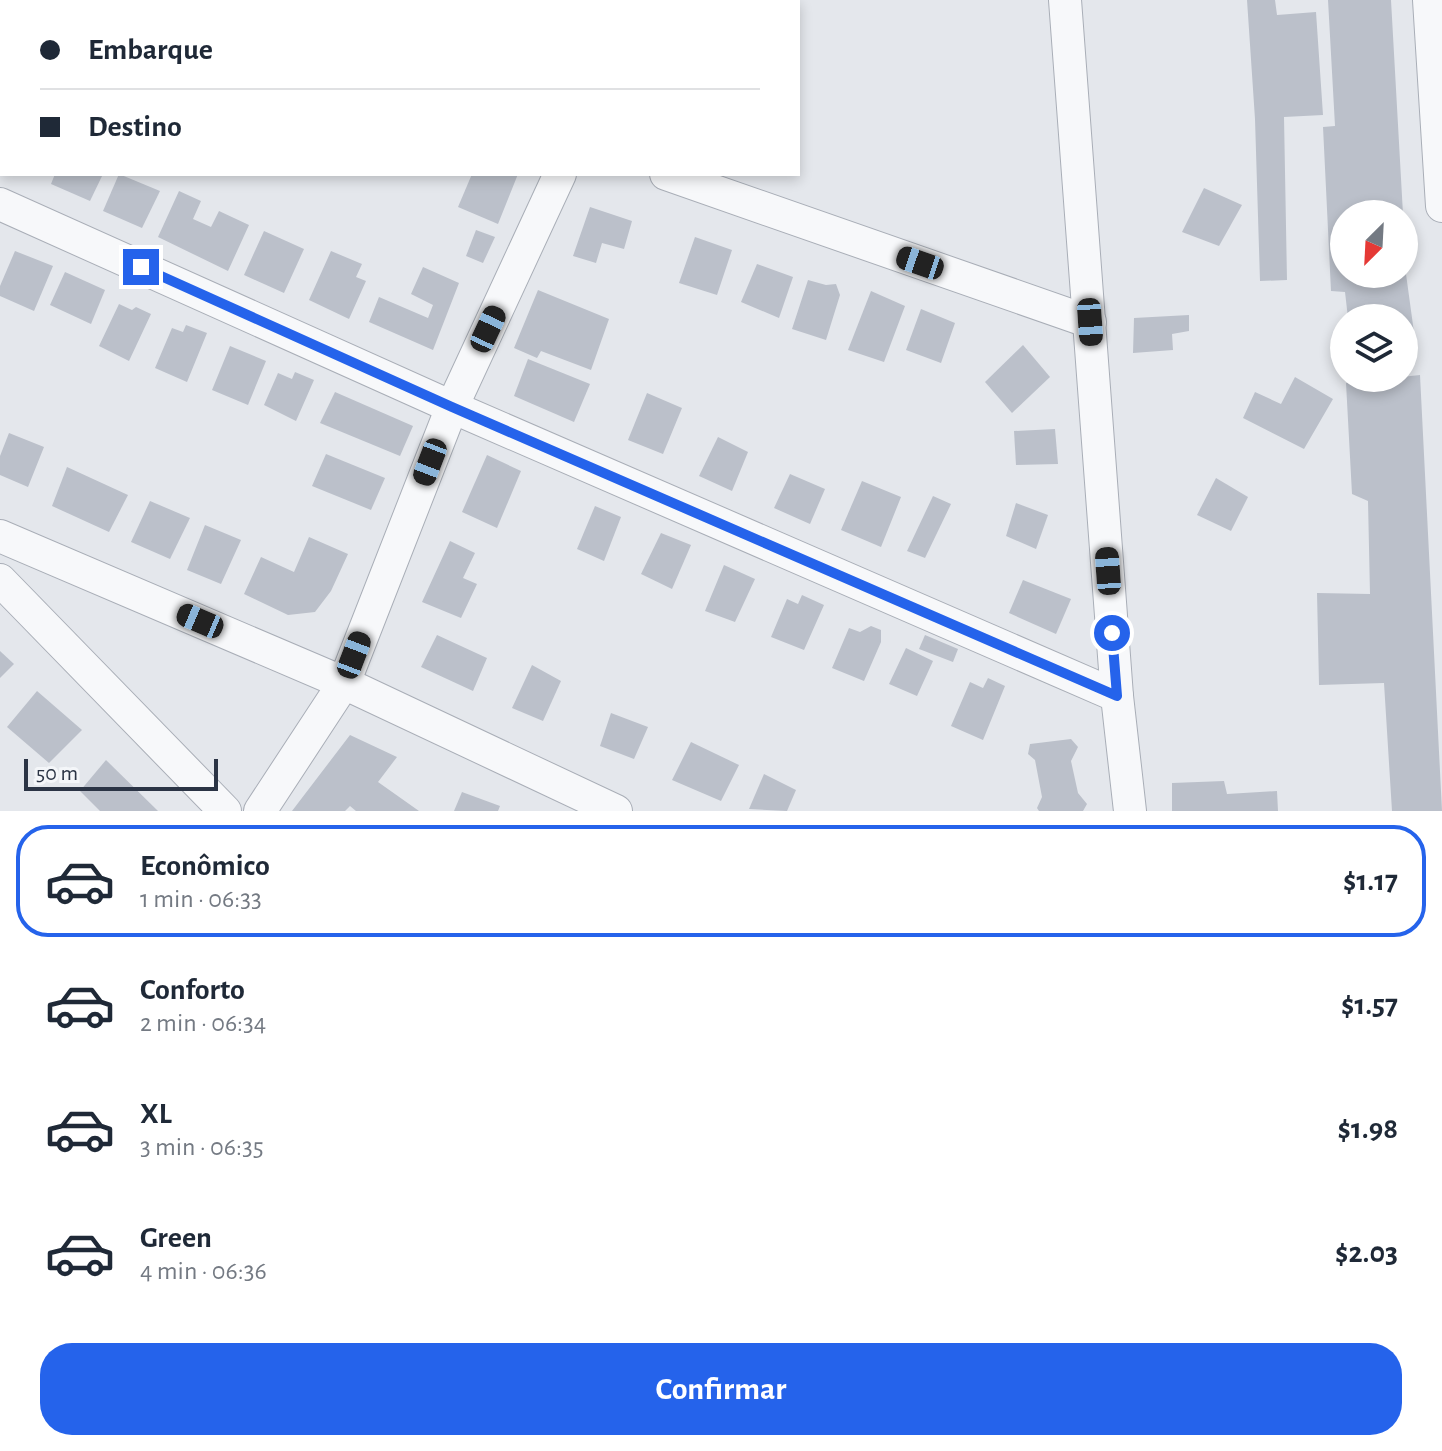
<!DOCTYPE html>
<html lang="pt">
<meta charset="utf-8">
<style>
body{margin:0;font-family:"Alegreya Sans",sans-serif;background:#f6f6f7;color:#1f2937;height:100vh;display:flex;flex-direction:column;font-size:30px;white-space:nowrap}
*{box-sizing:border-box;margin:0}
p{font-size:26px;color:#747a83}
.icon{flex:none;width:44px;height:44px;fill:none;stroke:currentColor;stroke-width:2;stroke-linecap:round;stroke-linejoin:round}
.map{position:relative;height:811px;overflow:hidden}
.details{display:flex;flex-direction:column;background:#fff;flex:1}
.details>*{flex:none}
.top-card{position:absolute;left:0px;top:0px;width:800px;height:176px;box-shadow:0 4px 12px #0003;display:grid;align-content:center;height:176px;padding:0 40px;background:#fff}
.needle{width:52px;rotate:204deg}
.tools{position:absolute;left:1330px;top:200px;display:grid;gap:16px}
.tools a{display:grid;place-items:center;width:88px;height:88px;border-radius:50%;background:#fff;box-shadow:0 4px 12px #0003;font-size:40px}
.scale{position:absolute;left:24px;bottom:20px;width:194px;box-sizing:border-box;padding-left:8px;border:4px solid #2b3445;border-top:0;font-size:22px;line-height:28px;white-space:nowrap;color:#2b3445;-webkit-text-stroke:6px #f4f6f9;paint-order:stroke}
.end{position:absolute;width:36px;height:36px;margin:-18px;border:10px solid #2563eb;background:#fff;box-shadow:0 0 0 4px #fff}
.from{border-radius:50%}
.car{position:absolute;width:24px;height:48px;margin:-24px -12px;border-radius:10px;box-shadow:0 0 6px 2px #0007;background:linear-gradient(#222 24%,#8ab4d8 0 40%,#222 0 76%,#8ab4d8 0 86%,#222 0)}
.top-card b{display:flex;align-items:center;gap:28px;height:76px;font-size:30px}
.top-card b+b{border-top:2px solid #e0e1e3}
.top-card i{width:20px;height:20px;background:#1f2937}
ul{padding:14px 0 0;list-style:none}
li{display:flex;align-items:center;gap:24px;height:112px;margin:0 16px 12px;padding:0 24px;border:4px solid transparent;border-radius:32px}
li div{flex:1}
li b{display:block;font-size:30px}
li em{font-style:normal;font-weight:700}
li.active{border-color:#2563eb}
li>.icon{width:72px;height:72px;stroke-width:1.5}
.cta{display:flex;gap:16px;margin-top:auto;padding:16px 40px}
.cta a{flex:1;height:92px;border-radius:32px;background:#2563eb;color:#fff;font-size:32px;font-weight:700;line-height:92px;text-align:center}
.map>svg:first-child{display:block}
.building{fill:#bbc0ca}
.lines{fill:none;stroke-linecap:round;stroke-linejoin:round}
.minor-casing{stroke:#a9aeb7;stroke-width:34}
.minor{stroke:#f7f8fa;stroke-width:32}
.route{stroke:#2563eb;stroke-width:10}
</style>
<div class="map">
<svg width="1442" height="811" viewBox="0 0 1442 811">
<rect width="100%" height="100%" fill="#e4e7ec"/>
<g class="building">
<path d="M1247 0H1275L1277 15 1316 12 1323 115 1284 117 1287 280 1260 281 1255 119Z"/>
<path d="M1328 0H1391L1403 214H1344V274H1406L1416 347H1404V318H1348L1345 292 1331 291 1323 127 1335 126Z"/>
<path d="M55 174H103L90 201 51 184Z"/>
<path d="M119 174 160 191 142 228 103 211Z"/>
<path d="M472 174H518L498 224 458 207Z"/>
<path d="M1204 188 1242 205 1219 246 1182 232Z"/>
<path d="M179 191 201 201 193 219 211 227 219 211 249 225 228 271 158 237Z"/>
<path d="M590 207 632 221 624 249 602 243 596 263 573 256Z"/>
<path d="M476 230 495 237 483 263 466 256Z"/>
<path d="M264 231 304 249 284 293 244 275Z"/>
<path d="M695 237 732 250 717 295 679 283Z"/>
<path d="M15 251 53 266 34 311 0 296V286Z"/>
<path d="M331 251 362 264 356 277 366 281 349 319 309 300Z"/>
<path d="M757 264 793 277 779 318 741 302Z"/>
<path d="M423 267 459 283 433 350 369 322 379 297 428 318 433 305 411 294Z"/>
<path d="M65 272 105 290 91 324 50 305Z"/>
<path d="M808 280 826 285 836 284 840 295 826 340 792 329Z"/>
<path d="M538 290 609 319 591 370 541 351 537 358 514 348Z"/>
<path d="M871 291 905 306 884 362 848 350Z"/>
<path d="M119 304 132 310 136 307 151 314 129 361 99 346Z"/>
<path d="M921 309 955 323 941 363 906 350Z"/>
<path d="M1189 315V331L1172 334 1173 350 1133 353 1134 318Z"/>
<path d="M186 325 207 333 187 382 155 368 172 328 183 332Z"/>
<path d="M1023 345 1050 377 1012 413 985 382Z"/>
<path d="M230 346 266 361 248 405 212 390Z"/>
<path d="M528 359 590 384 574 422 514 396Z"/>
<path d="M295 372 314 380 296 421 264 405 278 373 292 379Z"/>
<path d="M1420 375 1442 811H1392L1384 683 1319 685 1317 593 1370 594 1368 501 1352 494 1346 383Z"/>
<path d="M1295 377 1333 399 1304 449 1243 418 1255 392 1281 404Z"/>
<path d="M335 392 413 426 400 456 320 423Z"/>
<path d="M647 393 682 408 663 454 628 440Z"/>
<path d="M1055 429 1058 464 1016 465 1014 431Z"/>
<path d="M9 433 44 447 28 487 0 475V456Z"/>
<path d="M718 437 748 452 732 491 699 476Z"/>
<path d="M326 454 385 478 371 510 312 486Z"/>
<path d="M487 455 521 471 497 528 462 512Z"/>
<path d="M67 467 128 495 109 532 52 506Z"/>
<path d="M790 474 825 489 810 524 774 508Z"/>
<path d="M1216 478 1248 497 1231 531 1197 515Z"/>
<path d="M862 481 901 497 881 547 841 530Z"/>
<path d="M933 496 951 504 925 558 907 551Z"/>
<path d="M150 501 190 518 170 559 131 542Z"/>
<path d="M1016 503 1048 515 1036 549 1006 536Z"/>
<path d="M595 506 621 517 604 561 577 549Z"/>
<path d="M205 525 241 540 221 584 187 570Z"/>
<path d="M661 533 691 545 672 589 641 574Z"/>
<path d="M309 537 348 554 331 591 315 612 288 615 244 594 261 557 294 572Z"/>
<path d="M450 541 475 553 463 578 477 584 461 618 422 602Z"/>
<path d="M724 565 755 579 735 622 705 611Z"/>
<path d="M1023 580 1071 599 1056 634 1009 613Z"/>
<path d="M802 595 824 605 804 650 771 637 787 599 798 604Z"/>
<path d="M871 626 881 630V642L864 681 832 668 849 628 860 632Z"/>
<path d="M437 635 487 658 473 691 421 667Z"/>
<path d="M925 635 958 649 953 662 919 649Z"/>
<path d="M906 648 933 661 917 696 889 684Z"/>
<path d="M0 651 14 664 0 678Z"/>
<path d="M532 665 561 681 543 721 512 708Z"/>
<path d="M988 678 1005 686 983 740 951 726 970 682 983 688Z"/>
<path d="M37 691 82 730 49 763 7 727Z"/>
<path d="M611 713 648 727 634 759 600 746Z"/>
<path d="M350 735 397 757 378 782 419 811H356L350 806 345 811H292Z"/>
<path d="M1071 739 1078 747 1071 761 1078 793 1087 804 1083 811H1039L1037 808 1042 797 1035 760 1028 754 1030 744Z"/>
<path d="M691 742 739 765 721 801 672 780Z"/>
<path d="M106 760 158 811H100L80 791Z"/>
<path d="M764 774 796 790 787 811 749 809Z"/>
<path d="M1224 781 1227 794 1277 791 1278 811H1172V783Z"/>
<path d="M462 792 500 806 498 811H454Z"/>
</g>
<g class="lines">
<g class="minor-casing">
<g id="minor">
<path d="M178 0 184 2"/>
<path d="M1065 0 1117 696 1130 811"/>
<path d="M1429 0 1442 206"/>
<path d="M666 174 1090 322"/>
<path d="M0 204 452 407 1117 696"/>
<path d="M0 536 344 683 616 811"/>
<path d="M0 580 225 811"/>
<path d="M260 811 344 683 452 407 560 174"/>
</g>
</g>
<use href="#minor" class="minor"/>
</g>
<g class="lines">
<path class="route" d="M141 267 452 407 1117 696 1112 633"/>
</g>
</svg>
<div class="tools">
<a><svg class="needle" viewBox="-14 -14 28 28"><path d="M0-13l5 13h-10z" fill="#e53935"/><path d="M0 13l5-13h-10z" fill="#747a83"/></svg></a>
<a><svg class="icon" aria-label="layers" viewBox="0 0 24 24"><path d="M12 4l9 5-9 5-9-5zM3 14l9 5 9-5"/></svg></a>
</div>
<div class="scale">50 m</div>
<i class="end from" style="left:1112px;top:633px"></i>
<i class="end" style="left:141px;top:267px"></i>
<i class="car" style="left:920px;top:263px;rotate:289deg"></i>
<i class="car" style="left:1090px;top:322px;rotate:176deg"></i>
<i class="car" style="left:488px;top:329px;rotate:25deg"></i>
<i class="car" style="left:430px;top:462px;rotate:201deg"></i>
<i class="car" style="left:1108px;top:571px;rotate:356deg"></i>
<i class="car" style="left:200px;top:621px;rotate:293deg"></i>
<i class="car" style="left:354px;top:655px;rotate:21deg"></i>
<div class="top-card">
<b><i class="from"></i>Embarque</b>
<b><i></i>Destino</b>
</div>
</div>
<section class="details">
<ul>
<li class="active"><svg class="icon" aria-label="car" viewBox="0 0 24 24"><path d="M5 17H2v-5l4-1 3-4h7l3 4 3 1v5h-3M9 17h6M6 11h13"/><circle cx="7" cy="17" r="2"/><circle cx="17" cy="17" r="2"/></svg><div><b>Econômico</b><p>1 min · 06:33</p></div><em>$1.17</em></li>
<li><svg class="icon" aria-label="car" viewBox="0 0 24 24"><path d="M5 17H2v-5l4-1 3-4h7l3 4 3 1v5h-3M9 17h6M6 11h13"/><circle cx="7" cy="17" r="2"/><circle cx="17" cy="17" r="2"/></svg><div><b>Conforto</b><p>2 min · 06:34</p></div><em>$1.57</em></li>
<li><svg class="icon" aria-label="car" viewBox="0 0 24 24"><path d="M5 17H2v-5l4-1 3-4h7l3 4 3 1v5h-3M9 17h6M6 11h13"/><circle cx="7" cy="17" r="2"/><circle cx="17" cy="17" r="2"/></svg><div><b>XL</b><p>3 min · 06:35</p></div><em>$1.98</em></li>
<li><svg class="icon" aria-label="car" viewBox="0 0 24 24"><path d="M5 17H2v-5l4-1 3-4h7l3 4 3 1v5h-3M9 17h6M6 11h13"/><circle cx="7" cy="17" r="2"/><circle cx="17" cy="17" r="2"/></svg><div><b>Green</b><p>4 min · 06:36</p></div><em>$2.03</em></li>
</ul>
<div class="cta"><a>Confirmar</a></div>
</section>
